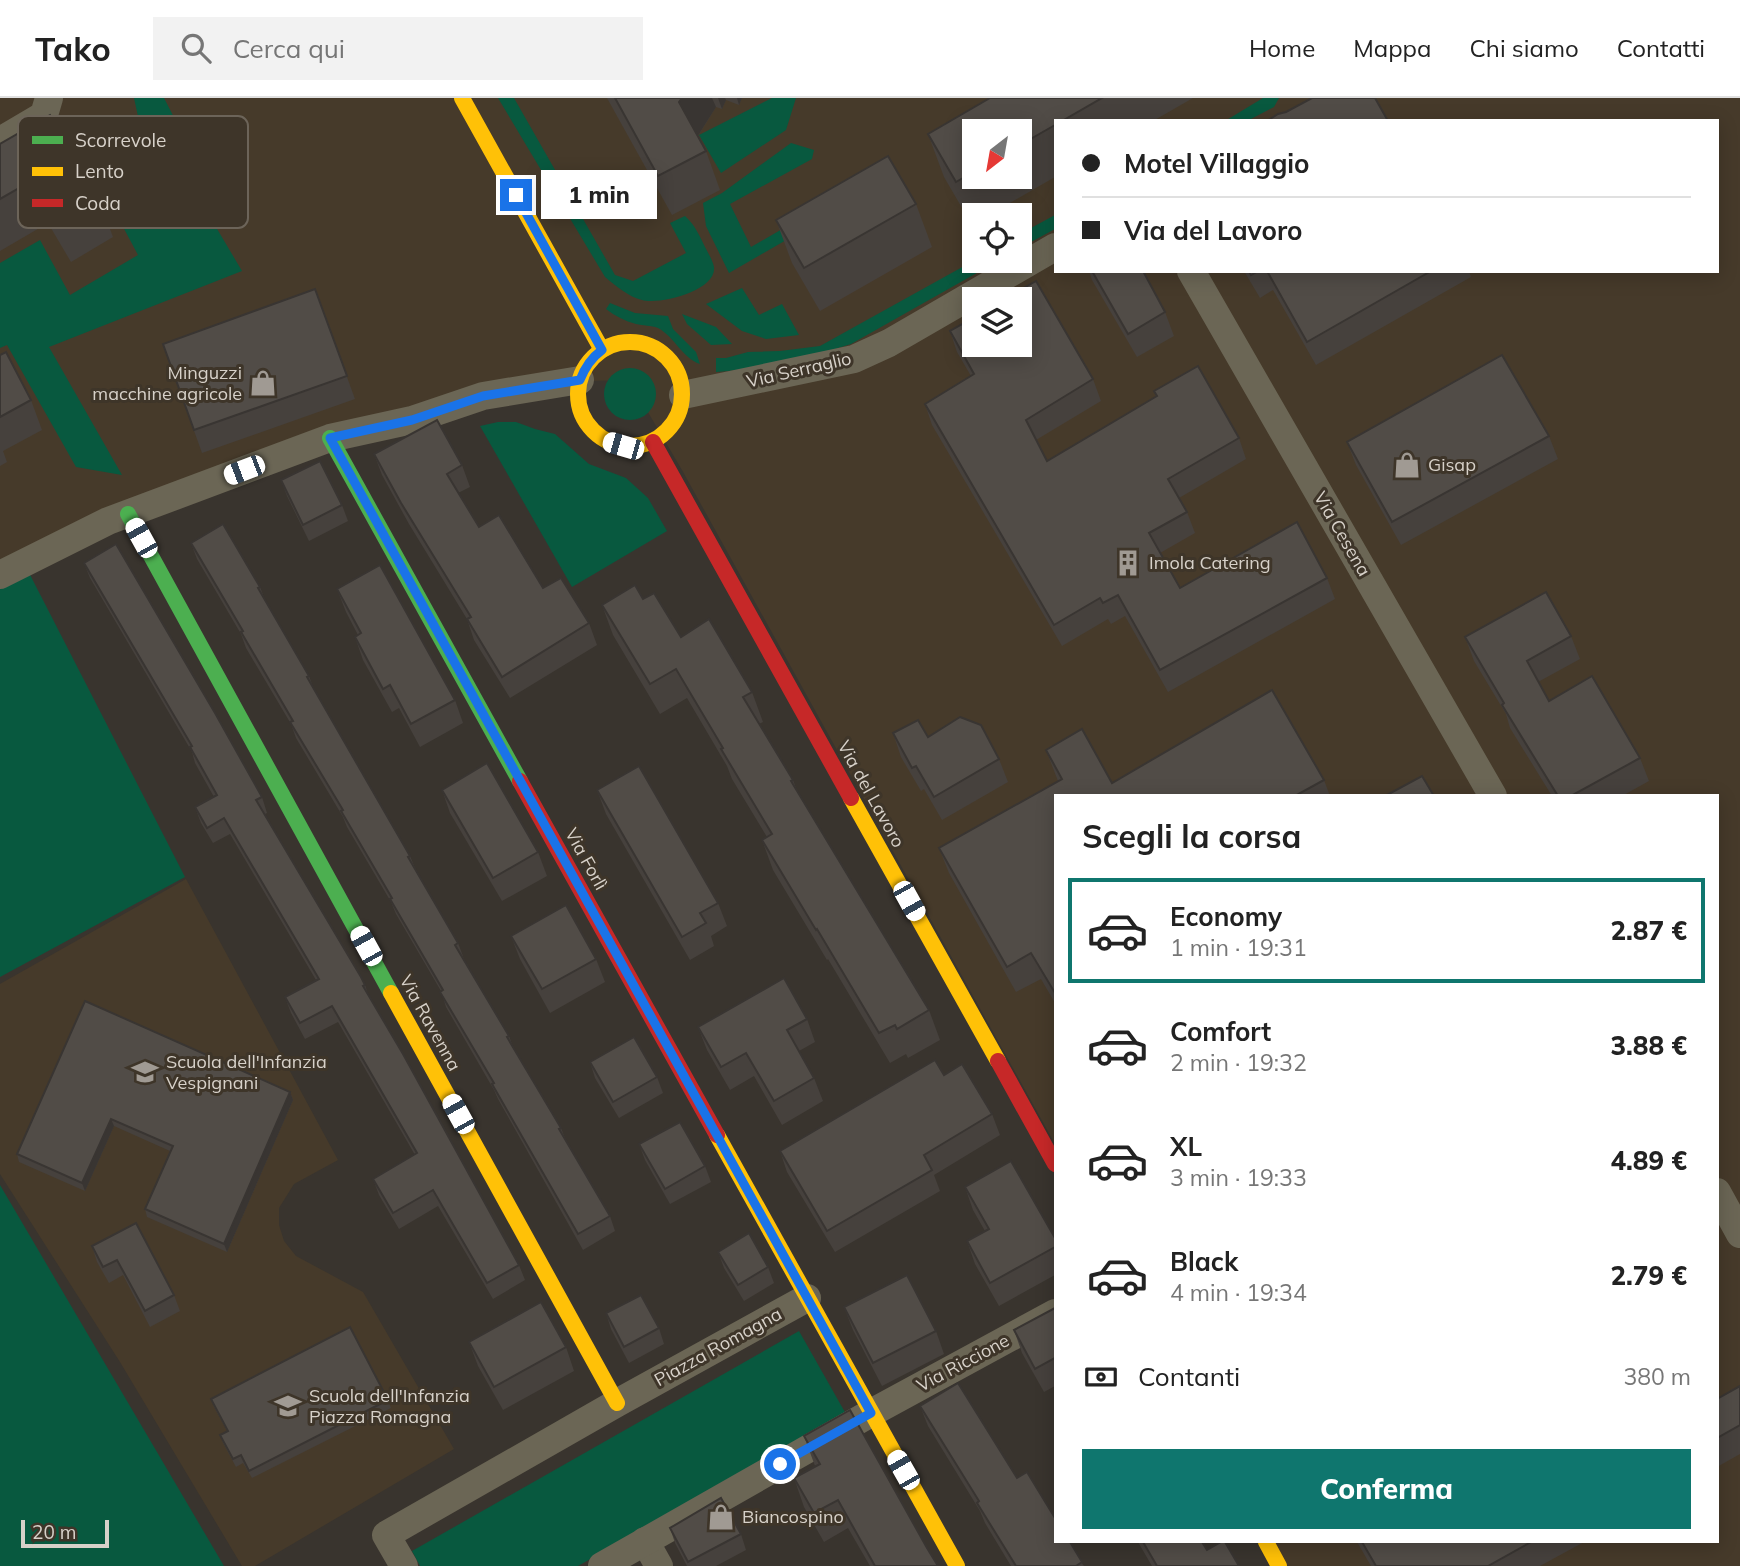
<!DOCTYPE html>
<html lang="it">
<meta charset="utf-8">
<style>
body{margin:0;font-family:Mulish,sans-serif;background:#f2f2f2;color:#222;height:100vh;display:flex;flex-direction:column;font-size:26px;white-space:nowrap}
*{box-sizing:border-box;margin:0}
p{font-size:23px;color:#767676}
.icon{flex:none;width:38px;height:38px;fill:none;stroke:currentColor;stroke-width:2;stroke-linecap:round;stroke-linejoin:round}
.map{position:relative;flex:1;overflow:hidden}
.sheet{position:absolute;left:1054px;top:696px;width:665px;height:749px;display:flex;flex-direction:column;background:#fff;border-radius:0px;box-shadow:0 4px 18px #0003}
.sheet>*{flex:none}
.top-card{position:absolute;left:1054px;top:21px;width:665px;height:154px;border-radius:0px;box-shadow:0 4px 18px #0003;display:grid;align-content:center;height:154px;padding:0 28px;background:#fff}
.needle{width:46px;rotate:211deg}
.buttons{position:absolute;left:962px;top:21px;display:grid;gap:14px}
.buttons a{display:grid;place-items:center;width:70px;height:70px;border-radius:0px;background:#fff;box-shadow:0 4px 18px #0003;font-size:35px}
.scale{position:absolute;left:21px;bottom:18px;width:88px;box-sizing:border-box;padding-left:7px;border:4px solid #d7d1c9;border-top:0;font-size:19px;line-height:24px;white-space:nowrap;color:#d7d1c9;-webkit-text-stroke:5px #3e3529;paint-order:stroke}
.end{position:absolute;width:32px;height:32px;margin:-16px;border:9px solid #1a73e8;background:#fff;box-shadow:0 0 0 4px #fff}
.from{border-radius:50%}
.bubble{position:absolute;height:49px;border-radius:0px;background:#fff;box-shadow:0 4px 18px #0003;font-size:23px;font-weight:800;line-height:49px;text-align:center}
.car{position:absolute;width:21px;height:42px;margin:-21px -10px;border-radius:9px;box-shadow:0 0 5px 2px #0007;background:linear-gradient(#fff 24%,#345 0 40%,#fff 0 76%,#345 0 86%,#fff 0)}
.top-card b{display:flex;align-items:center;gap:24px;height:66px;font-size:26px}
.top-card b+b{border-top:2px solid #e0e0e0}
.top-card i{width:18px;height:18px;background:#222}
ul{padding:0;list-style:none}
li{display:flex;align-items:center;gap:21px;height:105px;margin:0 14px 10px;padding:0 14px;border:4px solid transparent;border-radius:0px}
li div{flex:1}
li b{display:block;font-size:26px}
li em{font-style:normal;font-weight:800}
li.on{border-color:#0f766e}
li>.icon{width:63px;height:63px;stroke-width:1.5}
h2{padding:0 28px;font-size:32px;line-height:84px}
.pay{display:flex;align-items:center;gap:18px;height:77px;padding:0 28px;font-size:26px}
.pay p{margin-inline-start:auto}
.button{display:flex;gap:14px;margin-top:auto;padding:14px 28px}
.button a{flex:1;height:80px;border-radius:0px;background:#0f766e;color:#fff;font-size:28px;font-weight:800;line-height:80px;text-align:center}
header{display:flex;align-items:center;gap:42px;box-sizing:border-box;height:98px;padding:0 35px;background:#fff;border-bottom:2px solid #e0e0e0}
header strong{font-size:33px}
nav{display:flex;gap:38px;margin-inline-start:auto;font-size:24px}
.search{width:490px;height:63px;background:#f2f2f2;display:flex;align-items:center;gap:18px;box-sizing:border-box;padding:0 24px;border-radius:0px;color:#767676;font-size:26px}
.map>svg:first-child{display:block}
.built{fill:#463a2a;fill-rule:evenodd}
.green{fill:#08593f}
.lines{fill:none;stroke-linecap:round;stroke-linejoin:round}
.street{stroke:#6b6655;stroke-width:28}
.fast{stroke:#4caf50;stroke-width:16}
.slow{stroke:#ffc107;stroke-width:16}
.jam{stroke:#c62828;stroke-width:16}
.wall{fill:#46413d;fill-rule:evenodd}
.shaded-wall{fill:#393532}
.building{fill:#514c47;stroke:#393532;stroke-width:2}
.route{stroke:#1a73e8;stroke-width:9}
.labels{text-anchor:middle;stroke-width:6;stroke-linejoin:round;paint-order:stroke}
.street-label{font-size:18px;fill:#d7d1c9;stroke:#3e3529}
.poi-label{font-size:18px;fill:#d7d1c9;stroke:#3e3529;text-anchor:start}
.key{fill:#3e3529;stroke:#6c6459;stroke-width:2}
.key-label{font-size:19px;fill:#d7d1c9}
</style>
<header>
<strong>Tako</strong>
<div class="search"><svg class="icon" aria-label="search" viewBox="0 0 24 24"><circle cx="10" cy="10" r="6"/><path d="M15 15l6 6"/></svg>Cerca qui</div>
<nav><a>Home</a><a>Mappa</a><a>Chi siamo</a><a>Contatti</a></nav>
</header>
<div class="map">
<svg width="1740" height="1468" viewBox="0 0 1740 1468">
<rect width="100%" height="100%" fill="#39342e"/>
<g class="built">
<path d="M0 0H1740V1468H1286L1272 1444H1717V698H1055V1046L682 372 629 282 539 284 366 322 0 478ZM1055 23H1717V173H1055ZM975 33H1020V79H975ZM975 117H1020V163H975ZM975 201H1020V247H975Z"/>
<path d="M186 781 338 1062 294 1086 279 1110V1127L284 1143 296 1158 363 1194 454 1351 255 1468H242L120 1264 0 1076V886Z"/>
</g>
<g class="green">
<path d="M134 0H164L181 33 165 43 242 173 49 249 122 377 76 369 7 247 0 250V165L40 142 70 197 138 157 90 67 128 43 139 23Z"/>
<path d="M498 0H514L615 177 633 183 686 155 670 125 685 118C695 127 699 137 705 149 708 155 713 163 714 169 717 193 659 207 642 202 629 199 616 188 605 179Z"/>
<path d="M772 0H796L786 32 721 75 699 37Z"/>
<path d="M1263 0H1279L1274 9 1247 23H1225Z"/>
<path d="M791 45 814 52 812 61 730 106 751 149 839 98 883 86 729 175 706 128 703 105 722 95Z"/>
<path d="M1055 117V131L1020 150V136Z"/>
<path d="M975 162 998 163 851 246C806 261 763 270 716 274V260H726L748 254 780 253 820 248Z"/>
<path d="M742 190 759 217 782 206 799 237 766 241 742 233 706 206Z"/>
<path d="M610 205 635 215 668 218 673 231 696 254 700 266C682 260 675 239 658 230 651 227 643 228 636 226 625 223 615 218 606 211Z"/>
<path d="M682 216 716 229 732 246 711 247 687 226Z"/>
<circle cx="630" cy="296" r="26"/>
<path d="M498 324H516L535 331 555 336 589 366 626 380 648 400 667 433 572 489 480 328Z"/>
<path d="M24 465 185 779 0 879V479Z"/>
<path d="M0 1087 224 1468H0Z"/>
<path d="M799 1233 846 1316 578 1468H420L412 1453Z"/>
</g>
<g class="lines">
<g class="street">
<path d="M0 43 44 17 49 0"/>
<path d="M1191 173 1493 698"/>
<path d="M683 297 854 261 889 245 1055 149"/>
<path d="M0 477 108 423 330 340 412 322 483 298 580 282"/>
<path d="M1717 1094 1740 1136"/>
<path d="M645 1443 659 1468"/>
<path d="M404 1468 386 1437 617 1305 807 1200"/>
<path d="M602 1468 871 1315 1055 1215"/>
</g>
<g class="fast">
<path d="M330 340 520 683"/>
<path d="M128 416 391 895"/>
</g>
<g class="slow">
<path d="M462 0 602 252"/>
<circle cx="630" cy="296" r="52"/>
<path d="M851 700 998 963"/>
<path d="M391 895 617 1305"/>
<path d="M717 1037 957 1468"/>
<path d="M1266 1444 1279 1468"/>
</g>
<g class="jam">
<path d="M653 344 851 700"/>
<path d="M520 683 717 1037"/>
<path d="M998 963 1055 1066"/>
</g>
</g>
<g class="wall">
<path d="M607 0H742L739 7 726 2 722 11 716 9 698 38 706 53 720 92 672 117Z"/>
<path d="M990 0H1193L1153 23H1055V79L989 117H975V125L972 127 944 79 928 36ZM975 33H1020V79H975Z"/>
<path d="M0 46 97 96 113 139 71 164 48 125 0 153Z"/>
<path d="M916 106 932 149 820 213 792 165 776 122Z"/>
<path d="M1089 173H1143L1165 214 1174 238 1137 259 1092 182Z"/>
<path d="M1244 173H1469L1471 179 1316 267 1273 192 1260 200Z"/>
<path d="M315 191 355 301 202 355 163 246Z"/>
<path d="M950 233 1093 281 1101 303 1036 342 1047 363 1156 299 1154 293 1239 340 1246 361 1179 400 1187 414 1195 435 1160 455 1180 490 1327 480 1335 501 1168 594 1125 518 1111 526 1108 521 1062 548 932 327 925 306 971 278 957 254Z"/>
<path d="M0 257 31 302 42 332 3 353 7 364 0 368Z"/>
<path d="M1549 338 1558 361 1401 447 1356 367 1347 344Z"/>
<path d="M374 356 462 367 470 389 458 395 479 429 543 490 589 525 597 547 510 600 474 542 467 521 409 426 382 377Z"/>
<path d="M281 382 342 407 348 423 309 443 287 398Z"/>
<path d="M191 445 260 489 265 502 309 578 313 589 410 758 415 770 458 845 464 861 509 938 513 949 561 1030 565 1040 610 1118 615 1133 583 1152 498 1001 494 992 446 909 441 893 396 816 391 804 347 729 343 719 296 640 291 626 246 550 241 536 197 461Z"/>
<path d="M84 465 262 699 267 715 265 716 365 887 369 899 519 1167 525 1182 493 1201 438 1108 399 1131 379 1097 373 1081 415 1057 338 924 305 941 291 915 285 899 316 882 230 736 213 745 201 725 195 709 214 699 195 665 192 654 90 480Z"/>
<path d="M337 491 455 602 463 625 420 649 399 610 392 614 363 562 355 539 358 537 346 514Z"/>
<path d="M643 501 681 539 752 594 763 624 759 626 793 682 797 693 929 912 940 942 908 960 906 956 890 965 828 861 827 862 773 772 762 742 767 739 732 681 727 668 687 600 660 616 613 537 602 507Z"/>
<path d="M1571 538 1580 561 1538 584 1549 603 1640 660 1649 683 1622 698H1552L1510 630 1506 616 1474 563 1465 539Z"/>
<path d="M893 635 999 661 1008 684 942 722 924 691 921 693 901 659Z"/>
<path d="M1046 652 1112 685 1324 682 1330 698H1055V905L1041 881 1016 894 949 775 939 750 1058 683Z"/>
<path d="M442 692 538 754 547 778 502 803 450 715Z"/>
<path d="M597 692 718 805 727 828 711 838 714 848 690 862 606 716Z"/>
<path d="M511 838 596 861 605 884 550 915 520 861Z"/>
<path d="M85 903 290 994 293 1002 227 1154 147 1119 145 1111 170 1053 114 1028 85 1093 19 1064 17 1056Z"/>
<path d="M807 921 815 944 799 953 814 980 823 1003 782 1027 754 978 730 992 707 952 698 929Z"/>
<path d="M590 964 657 979 663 995 619 1020 595 980Z"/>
<path d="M992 1016 1000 1037 934 1077 940 1093 835 1154 787 1074 780 1053Z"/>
<path d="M639 1046 705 1068 711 1084 670 1106 645 1062Z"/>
<path d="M965 1089 1055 1140V1177L999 1208 975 1166 967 1143 985 1133 973 1112Z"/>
<path d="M136 1125 174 1197 180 1213 150 1229 123 1177 109 1185 97 1164 92 1148Z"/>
<path d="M718 1154 768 1169 774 1185 744 1203 724 1170Z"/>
<path d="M844 1209 936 1233 944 1256 882 1288 853 1232Z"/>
<path d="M1055 1210V1288L1044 1294 1022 1255 1014 1232Z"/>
<path d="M606 1215 659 1230 664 1246 629 1265 611 1231Z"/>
<path d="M469 1244 566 1249 574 1273 503 1312 478 1268Z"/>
<path d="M1740 1288V1356L1717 1369V1301Z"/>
<path d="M211 1301 388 1302 391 1310 252 1380 243 1365 236 1369 223 1345 220 1337 227 1333 214 1309Z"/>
<path d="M920 1308 1017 1380 1084 1468H1011L985 1425 980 1413 928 1328Z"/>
<path d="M804 1338 938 1468H870L848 1430 824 1444 804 1409 794 1380 815 1368Z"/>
<path d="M670 1430 741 1436 746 1452 716 1468H687L675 1445Z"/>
<path d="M1138 1444H1202L1207 1452 1239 1468H1152Z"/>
<path d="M1357 1444H1584L1540 1468H1371Z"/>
</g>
<g class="shaded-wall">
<path d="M682 0H712L716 9 694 44 679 4Z"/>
<path d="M718 0H725L726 2 722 11Z"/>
<path d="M737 0H742L739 7Z"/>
<path d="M290 994 293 1002 227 1154 224 1146Z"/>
<path d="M111 1021 114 1028 85 1093 82 1085Z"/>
</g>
<g class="building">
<path d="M615 0H682L679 4 706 53 658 78Z"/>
<path d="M990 0H1102L1062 23H1055V27L1020 47V33H975V73L956 84 928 36Z"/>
<path d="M1312 0H1375L1388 23H1267L1278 16 1286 14Z"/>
<path d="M50 17 97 96 56 121 33 82 0 101V46Z"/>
<path d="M888 58 916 106 804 170 776 122Z"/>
<path d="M1092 173H1143L1165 214 1128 236Z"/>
<path d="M1249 173H1258L1251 177Z"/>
<path d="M1267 173H1431L1307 244Z"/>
<path d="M1036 183 1093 281 1026 322 1047 363 1157 298 1154 293 1198 268 1239 340 1168 381 1187 414 1149 435 1180 490 1297 424 1327 480 1160 572 1118 497 1103 505 1100 500 1054 527 925 306 974 276 950 233 975 219V247H1020V201H1004Z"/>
<path d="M315 191 347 278 194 332 163 246Z"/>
<path d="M6 254 31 302 0 319V257Z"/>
<path d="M1502 257 1549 338 1392 424 1347 344Z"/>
<path d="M437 322 462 367 447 376 479 429 499 417 543 490 561 480 589 525 502 579 467 521 471 519 401 405 374 356Z"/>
<path d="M320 363 342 407 303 427 281 382Z"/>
<path d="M223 426 260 489 258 490 309 578 307 579 410 758 408 759 458 845 455 847 509 938 507 939 561 1030 559 1031 610 1118 578 1136 492 986 494 985 440 894 443 892 390 801 392 800 341 713 343 712 290 624 293 623 241 534 243 533 191 445Z"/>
<path d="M116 446 215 615 262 699 256 702 361 879 365 887 363 888 403 956 519 1167 487 1185 433 1092 393 1115 373 1081 417 1055 332 908 300 925 285 899 319 881 224 720 207 730 195 709 217 697 190 649 192 648 84 465Z"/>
<path d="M380 467 455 602 411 626 390 587 383 591 355 539 361 535 337 491Z"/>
<path d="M635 487 643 501 654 495 681 539 709 521 752 594 743 599 793 682 791 683 929 912 897 931 895 927 879 935 817 831 816 832 762 742 772 736 721 651 723 650 676 571 650 586 602 507Z"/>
<path d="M1546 494 1571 538 1527 563 1549 603 1592 578 1640 660 1571 698H1558L1502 607 1504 605 1465 539Z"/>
<path d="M1272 592 1324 682 1295 698H1055V895L1031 855 1007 869 939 750 1062 681 1046 652 1082 631 1112 685Z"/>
<path d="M960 619 981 627 999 661 934 699 916 668 912 670 893 635 918 622 928 639Z"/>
<path d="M487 665 538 754 493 780 442 692Z"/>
<path d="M639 668 718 805 700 815 706 825 682 839 597 692Z"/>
<path d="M1422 678 1434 698H1385Z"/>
<path d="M566 807 596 861 542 891 511 838Z"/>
<path d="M784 880 807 921 787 932 814 980 774 1003 746 955 721 969 698 929Z"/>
<path d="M85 903 290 994 224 1146 145 1111 173 1048 111 1021 82 1085 17 1056Z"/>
<path d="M634 939 657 979 613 1004 590 964Z"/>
<path d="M935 962 944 977 962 966 992 1016 924 1057 932 1072 827 1133 780 1053Z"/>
<path d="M680 1024 705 1068 665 1091 639 1046Z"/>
<path d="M1011 1063 1055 1140V1149L990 1185 967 1143 989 1131 965 1089Z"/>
<path d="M136 1125 174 1197 145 1213 117 1162 103 1169 92 1148Z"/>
<path d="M749 1135 768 1169 738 1187 718 1154Z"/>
<path d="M907 1177 936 1233 873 1265 844 1209Z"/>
<path d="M641 1197 659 1230 624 1249 606 1215Z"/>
<path d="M541 1204 566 1249 494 1289 469 1244Z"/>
<path d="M1055 1210V1260L1035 1271 1014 1232Z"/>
<path d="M350 1229 388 1302 249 1373 241 1357 233 1361 220 1337 228 1333 211 1301Z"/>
<path d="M958 1285 1017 1380 1027 1374 1055 1420V1444H1070L1082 1464 1076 1468H1016L977 1405 979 1403 920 1308Z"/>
<path d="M1740 1288V1327L1717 1340V1301Z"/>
<path d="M850 1312 927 1450 938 1468H875L838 1402 814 1415 794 1380 820 1366 804 1338Z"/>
<path d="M721 1400 741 1436 688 1464 670 1430Z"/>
<path d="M1143 1444H1202L1207 1452 1221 1444H1225L1239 1468H1157Z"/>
<path d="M1362 1444H1531L1488 1468H1376Z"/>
</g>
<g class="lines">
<path class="route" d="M516 97 602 252C591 260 585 269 580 282L483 298 412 322 330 340 871 1315 780 1366"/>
</g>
<defs>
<g id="shop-bare" transform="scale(2.1)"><path d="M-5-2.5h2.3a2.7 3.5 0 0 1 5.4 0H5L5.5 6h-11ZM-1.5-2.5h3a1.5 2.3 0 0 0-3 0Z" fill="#a09a93" stroke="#3e3529" stroke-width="2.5" paint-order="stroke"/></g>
<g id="building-bare" transform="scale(2.1)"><path d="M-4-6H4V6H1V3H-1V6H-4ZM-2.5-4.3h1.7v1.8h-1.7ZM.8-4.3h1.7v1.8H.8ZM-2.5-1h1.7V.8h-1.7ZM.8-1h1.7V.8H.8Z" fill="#a09a93" stroke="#3e3529" stroke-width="2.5" paint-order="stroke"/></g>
<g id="school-bare" transform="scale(2.1)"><path d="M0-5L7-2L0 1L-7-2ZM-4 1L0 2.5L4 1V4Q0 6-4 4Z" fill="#a09a93" stroke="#3e3529" stroke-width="2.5" paint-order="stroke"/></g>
</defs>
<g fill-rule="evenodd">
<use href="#shop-bare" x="263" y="285"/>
<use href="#shop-bare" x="1407" y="367"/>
<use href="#building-bare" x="1128" y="465"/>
<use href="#school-bare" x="145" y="974"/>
<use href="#school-bare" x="288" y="1308"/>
<use href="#shop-bare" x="721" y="1419"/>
</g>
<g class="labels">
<g class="street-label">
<text transform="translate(799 272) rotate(-13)" y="6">Via Serraglio</text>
<text transform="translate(1342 436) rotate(60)" y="6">Via Cesena</text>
<text transform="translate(871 696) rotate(61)" y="6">Via del Lavoro</text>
<text transform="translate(586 761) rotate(61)" y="6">Via Forlì</text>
<text transform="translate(430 925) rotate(61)" y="6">Via Ravenna</text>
<text transform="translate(718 1249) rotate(-29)" y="6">Piazza Romagna</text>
<text transform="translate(963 1265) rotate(-28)" y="6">Via Riccione</text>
</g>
<g class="poi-label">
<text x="242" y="281" text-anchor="end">Minguzzi<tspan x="242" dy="21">macchine agricole</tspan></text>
<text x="1428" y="373">Gisap</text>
<text x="1149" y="471">Imola Catering</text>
<text x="166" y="970">Scuola dell'Infanzia<tspan x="166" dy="21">Vespignani</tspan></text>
<text x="309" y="1304">Scuola dell'Infanzia<tspan x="309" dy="21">Piazza Romagna</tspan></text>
<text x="742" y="1425">Biancospino</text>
</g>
</g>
<rect x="18" y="18" width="230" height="112" rx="10" class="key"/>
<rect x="32" y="38" width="31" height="8" fill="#4caf50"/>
<rect x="32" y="69" width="31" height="9" fill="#ffc107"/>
<rect x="32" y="101" width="31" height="8" fill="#c62828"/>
<g class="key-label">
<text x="75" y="49">Scorrevole</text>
<text x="75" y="80">Lento</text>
<text x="75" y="112">Coda</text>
</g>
</svg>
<div class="buttons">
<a><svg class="needle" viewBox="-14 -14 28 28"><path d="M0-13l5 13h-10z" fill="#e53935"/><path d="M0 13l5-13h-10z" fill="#767676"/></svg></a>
<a><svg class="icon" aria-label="locate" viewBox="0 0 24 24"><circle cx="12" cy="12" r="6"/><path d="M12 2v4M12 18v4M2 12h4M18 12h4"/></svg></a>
<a><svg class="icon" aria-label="layers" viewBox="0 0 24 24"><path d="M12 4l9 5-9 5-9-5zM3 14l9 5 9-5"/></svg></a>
</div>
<div class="scale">20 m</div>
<i class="end from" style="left:780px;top:1366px"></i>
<i class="end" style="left:516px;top:97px"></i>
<div class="bubble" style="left:541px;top:72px;width:116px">1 min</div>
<i class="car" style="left:623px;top:348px;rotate:286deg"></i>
<i class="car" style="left:244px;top:372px;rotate:249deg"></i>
<i class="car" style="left:141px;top:440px;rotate:331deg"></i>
<i class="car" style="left:909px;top:803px;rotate:151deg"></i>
<i class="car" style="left:366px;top:848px;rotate:331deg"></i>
<i class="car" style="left:458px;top:1016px;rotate:331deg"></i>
<i class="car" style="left:903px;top:1372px;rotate:330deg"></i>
<div class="top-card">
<b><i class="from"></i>Motel Villaggio</b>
<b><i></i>Via del Lavoro</b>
</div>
<section class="sheet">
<h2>Scegli la corsa</h2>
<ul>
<li class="on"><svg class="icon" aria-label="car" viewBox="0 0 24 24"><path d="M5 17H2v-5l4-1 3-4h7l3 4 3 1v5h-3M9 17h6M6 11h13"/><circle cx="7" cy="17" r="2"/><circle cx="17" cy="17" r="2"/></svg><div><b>Economy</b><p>1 min · 19:31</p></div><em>2.87 €</em></li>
<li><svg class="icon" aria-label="car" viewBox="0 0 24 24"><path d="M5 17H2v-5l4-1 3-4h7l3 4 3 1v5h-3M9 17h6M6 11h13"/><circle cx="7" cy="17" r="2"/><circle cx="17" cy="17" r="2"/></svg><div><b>Comfort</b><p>2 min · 19:32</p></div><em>3.88 €</em></li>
<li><svg class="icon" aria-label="car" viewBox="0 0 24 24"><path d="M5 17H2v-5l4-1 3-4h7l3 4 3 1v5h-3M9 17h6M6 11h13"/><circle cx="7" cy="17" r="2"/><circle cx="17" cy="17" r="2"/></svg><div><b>XL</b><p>3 min · 19:33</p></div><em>4.89 €</em></li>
<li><svg class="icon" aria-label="car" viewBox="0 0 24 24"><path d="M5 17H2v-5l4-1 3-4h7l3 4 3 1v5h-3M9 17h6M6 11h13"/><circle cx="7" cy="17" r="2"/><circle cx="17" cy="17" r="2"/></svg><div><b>Black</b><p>4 min · 19:34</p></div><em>2.79 €</em></li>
</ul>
<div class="pay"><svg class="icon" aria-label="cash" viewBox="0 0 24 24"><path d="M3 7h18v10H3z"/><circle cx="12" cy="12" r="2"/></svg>Contanti<p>380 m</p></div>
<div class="button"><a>Conferma</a></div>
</section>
</div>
